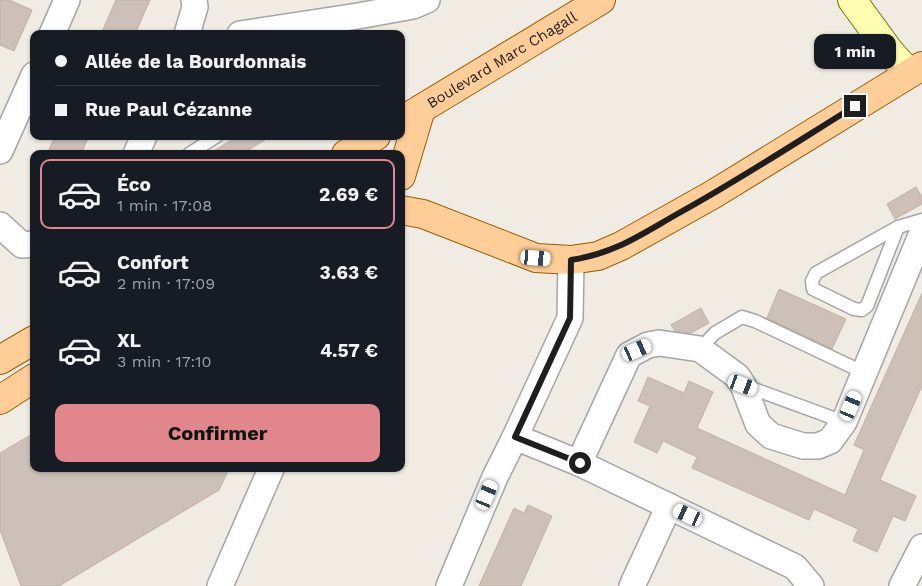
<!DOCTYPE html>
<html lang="fr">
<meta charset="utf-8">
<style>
body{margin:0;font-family:"Work Sans",sans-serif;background:#242831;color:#f1f3f6;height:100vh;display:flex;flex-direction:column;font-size:19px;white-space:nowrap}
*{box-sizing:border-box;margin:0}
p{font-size:16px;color:#9ea1a6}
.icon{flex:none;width:28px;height:28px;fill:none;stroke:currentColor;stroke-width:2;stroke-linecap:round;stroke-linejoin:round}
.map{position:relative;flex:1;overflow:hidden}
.panel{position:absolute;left:30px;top:150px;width:375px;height:322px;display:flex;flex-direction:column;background:#171b24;border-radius:10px;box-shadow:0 1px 4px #0004}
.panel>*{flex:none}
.hud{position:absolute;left:30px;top:30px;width:375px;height:110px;border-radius:10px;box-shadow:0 1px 4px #0004;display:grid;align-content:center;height:110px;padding:0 25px;background:#171b24}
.end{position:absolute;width:22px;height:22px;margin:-11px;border:6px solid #1e1e1e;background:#fff;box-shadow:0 0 0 2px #fff}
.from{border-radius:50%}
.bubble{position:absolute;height:35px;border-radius:10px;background:#171b24;box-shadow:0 1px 4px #0004;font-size:16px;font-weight:700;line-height:35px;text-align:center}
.car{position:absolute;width:15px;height:30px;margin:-15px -8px;border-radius:6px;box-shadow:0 0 4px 1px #0007;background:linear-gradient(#fff 24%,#345 0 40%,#fff 0 76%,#345 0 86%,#fff 0)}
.hud b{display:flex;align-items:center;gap:18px;height:48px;font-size:19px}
.hud b+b{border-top:1px solid #363941}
.hud i{width:12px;height:12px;background:#f1f3f6}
ul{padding:9px 0 0;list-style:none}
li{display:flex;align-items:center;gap:15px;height:70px;margin:0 10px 8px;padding:0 15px;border:2px solid transparent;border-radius:10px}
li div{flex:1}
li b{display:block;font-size:19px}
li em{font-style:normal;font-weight:700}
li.current{border-color:#e0868c}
li>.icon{width:45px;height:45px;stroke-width:1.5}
.primary-button{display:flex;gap:10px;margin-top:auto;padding:10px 25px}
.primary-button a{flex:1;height:58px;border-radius:10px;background:#e0868c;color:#111;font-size:20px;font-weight:700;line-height:58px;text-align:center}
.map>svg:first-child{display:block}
.building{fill:#ccc0b8;stroke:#c3b0a4}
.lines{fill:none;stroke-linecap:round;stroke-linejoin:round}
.lane-casing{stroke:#a5a5a5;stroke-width:15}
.street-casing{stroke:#a5a5a5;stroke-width:28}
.secondary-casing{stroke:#737900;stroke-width:30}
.primary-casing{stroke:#975d00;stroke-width:30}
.lane{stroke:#fff;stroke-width:12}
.street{stroke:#fff;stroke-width:25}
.secondary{stroke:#fffeb1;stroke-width:28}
.primary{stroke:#ffcd98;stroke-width:28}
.route{stroke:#1e1e1e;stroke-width:6}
.labels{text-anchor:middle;stroke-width:4;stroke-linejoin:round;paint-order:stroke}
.street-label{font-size:15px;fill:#1e1e1e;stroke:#fff}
</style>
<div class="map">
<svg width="922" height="586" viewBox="0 0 922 586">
<rect width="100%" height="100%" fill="#f0ebe3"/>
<g class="building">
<path d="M0 0H9L32 10 14 51 0 45Z"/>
<path d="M116 0H150L135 34H101Z"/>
<path d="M55 136H89L81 154H47Z"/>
<path d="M238 136H271L242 154H209Z"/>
<path d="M916 187 922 197V204L895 219 887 204Z"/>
<path d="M779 289 846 319 832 349 767 318Z"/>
<path d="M922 293V386L880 480 916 496 905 521 893 516 877 552 853 541 858 529 814 509 809 520 692 468 697 457 663 441 657 453 634 442 650 406 638 401 648 377 684 393 689 381 713 392 697 428 845 495 864 450 854 445Z"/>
<path d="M701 308 709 323 691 333 675 331 671 325Z"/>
<path d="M34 433V469H229L219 490 59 586H21L0 530V453Z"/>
<path d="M528 505 552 516 521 586H479L514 508 524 513Z"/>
</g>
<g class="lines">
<g class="lane-casing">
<g id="lane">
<path d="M189 154 217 136"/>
<path d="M898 227 867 306 862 310 854 309 813 289 812 281 816 273 898 227 922 220"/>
<path d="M700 349 715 333 742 317 755 321 865 373"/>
<path d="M743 385 844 422"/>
</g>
</g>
<g class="street-casing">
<g id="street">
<path d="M52 34 67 0"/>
<path d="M187 34 195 7 194 0"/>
<path d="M240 34 358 16 413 6 427 0"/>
<path d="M0 151 34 75"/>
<path d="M136 154 144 136"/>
<path d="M0 225 22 245 34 244"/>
<path d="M571 260 570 318 515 437 579 463 795 567 811 586"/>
<path d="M579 463 629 355 648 345 659 343 700 349 737 376 743 385 758 424 771 436 803 446H818L830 441 844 422 922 233"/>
<path d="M220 586 271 469"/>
<path d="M449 586 495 477 515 437"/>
<path d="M632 586 669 506"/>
<path d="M902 586 922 547"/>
</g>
</g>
<g class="secondary-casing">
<path id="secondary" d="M852 0 890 52 909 73"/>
</g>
<g class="primary-casing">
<g id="primary">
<path id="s1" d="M401 121 601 0"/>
<path d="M346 154 376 136"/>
<path d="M401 176 421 109"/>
<path d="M401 210 423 214 536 258 571 260 598 256 621 246 712 195 922 66"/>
<path d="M0 360 34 340"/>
<path d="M0 400 34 378"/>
</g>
</g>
<use href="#lane" class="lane"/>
<use href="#street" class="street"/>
<use href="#secondary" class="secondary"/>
<use href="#primary" class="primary"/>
</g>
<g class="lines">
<path class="route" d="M580 463 515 437 570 318 571 260C616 253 640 235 679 213 739 180 797 142 855 106"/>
</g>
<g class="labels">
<g class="street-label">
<text dy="5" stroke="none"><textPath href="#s1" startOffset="118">Boulevard Marc Chagall</textPath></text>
</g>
</g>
</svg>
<i class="end from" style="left:580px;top:463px"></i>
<i class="end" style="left:855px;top:106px"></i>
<div class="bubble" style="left:814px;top:34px;width:82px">1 min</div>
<i class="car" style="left:536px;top:258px;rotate:94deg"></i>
<i class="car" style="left:637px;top:350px;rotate:66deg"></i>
<i class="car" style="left:743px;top:385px;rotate:110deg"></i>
<i class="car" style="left:851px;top:406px;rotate:23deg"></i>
<i class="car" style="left:487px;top:495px;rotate:23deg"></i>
<i class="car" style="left:688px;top:515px;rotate:295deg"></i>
<div class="hud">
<b><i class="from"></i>Allée de la Bourdonnais</b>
<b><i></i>Rue Paul Cézanne</b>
</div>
<section class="panel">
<ul>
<li class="current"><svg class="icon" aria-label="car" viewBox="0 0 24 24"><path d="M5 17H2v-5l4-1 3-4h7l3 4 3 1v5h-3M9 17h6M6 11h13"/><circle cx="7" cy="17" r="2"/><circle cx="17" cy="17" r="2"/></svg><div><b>Éco</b><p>1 min · 17:08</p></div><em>2.69 €</em></li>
<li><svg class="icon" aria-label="car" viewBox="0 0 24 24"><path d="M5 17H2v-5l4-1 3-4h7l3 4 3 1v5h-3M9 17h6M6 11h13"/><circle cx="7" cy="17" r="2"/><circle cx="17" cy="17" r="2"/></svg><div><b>Confort</b><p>2 min · 17:09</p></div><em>3.63 €</em></li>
<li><svg class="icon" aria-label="car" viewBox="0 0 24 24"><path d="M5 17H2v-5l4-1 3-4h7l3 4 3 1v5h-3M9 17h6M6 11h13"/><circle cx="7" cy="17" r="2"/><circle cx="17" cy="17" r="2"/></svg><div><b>XL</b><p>3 min · 17:10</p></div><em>4.57 €</em></li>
</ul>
<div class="primary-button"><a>Confirmer</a></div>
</section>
</div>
